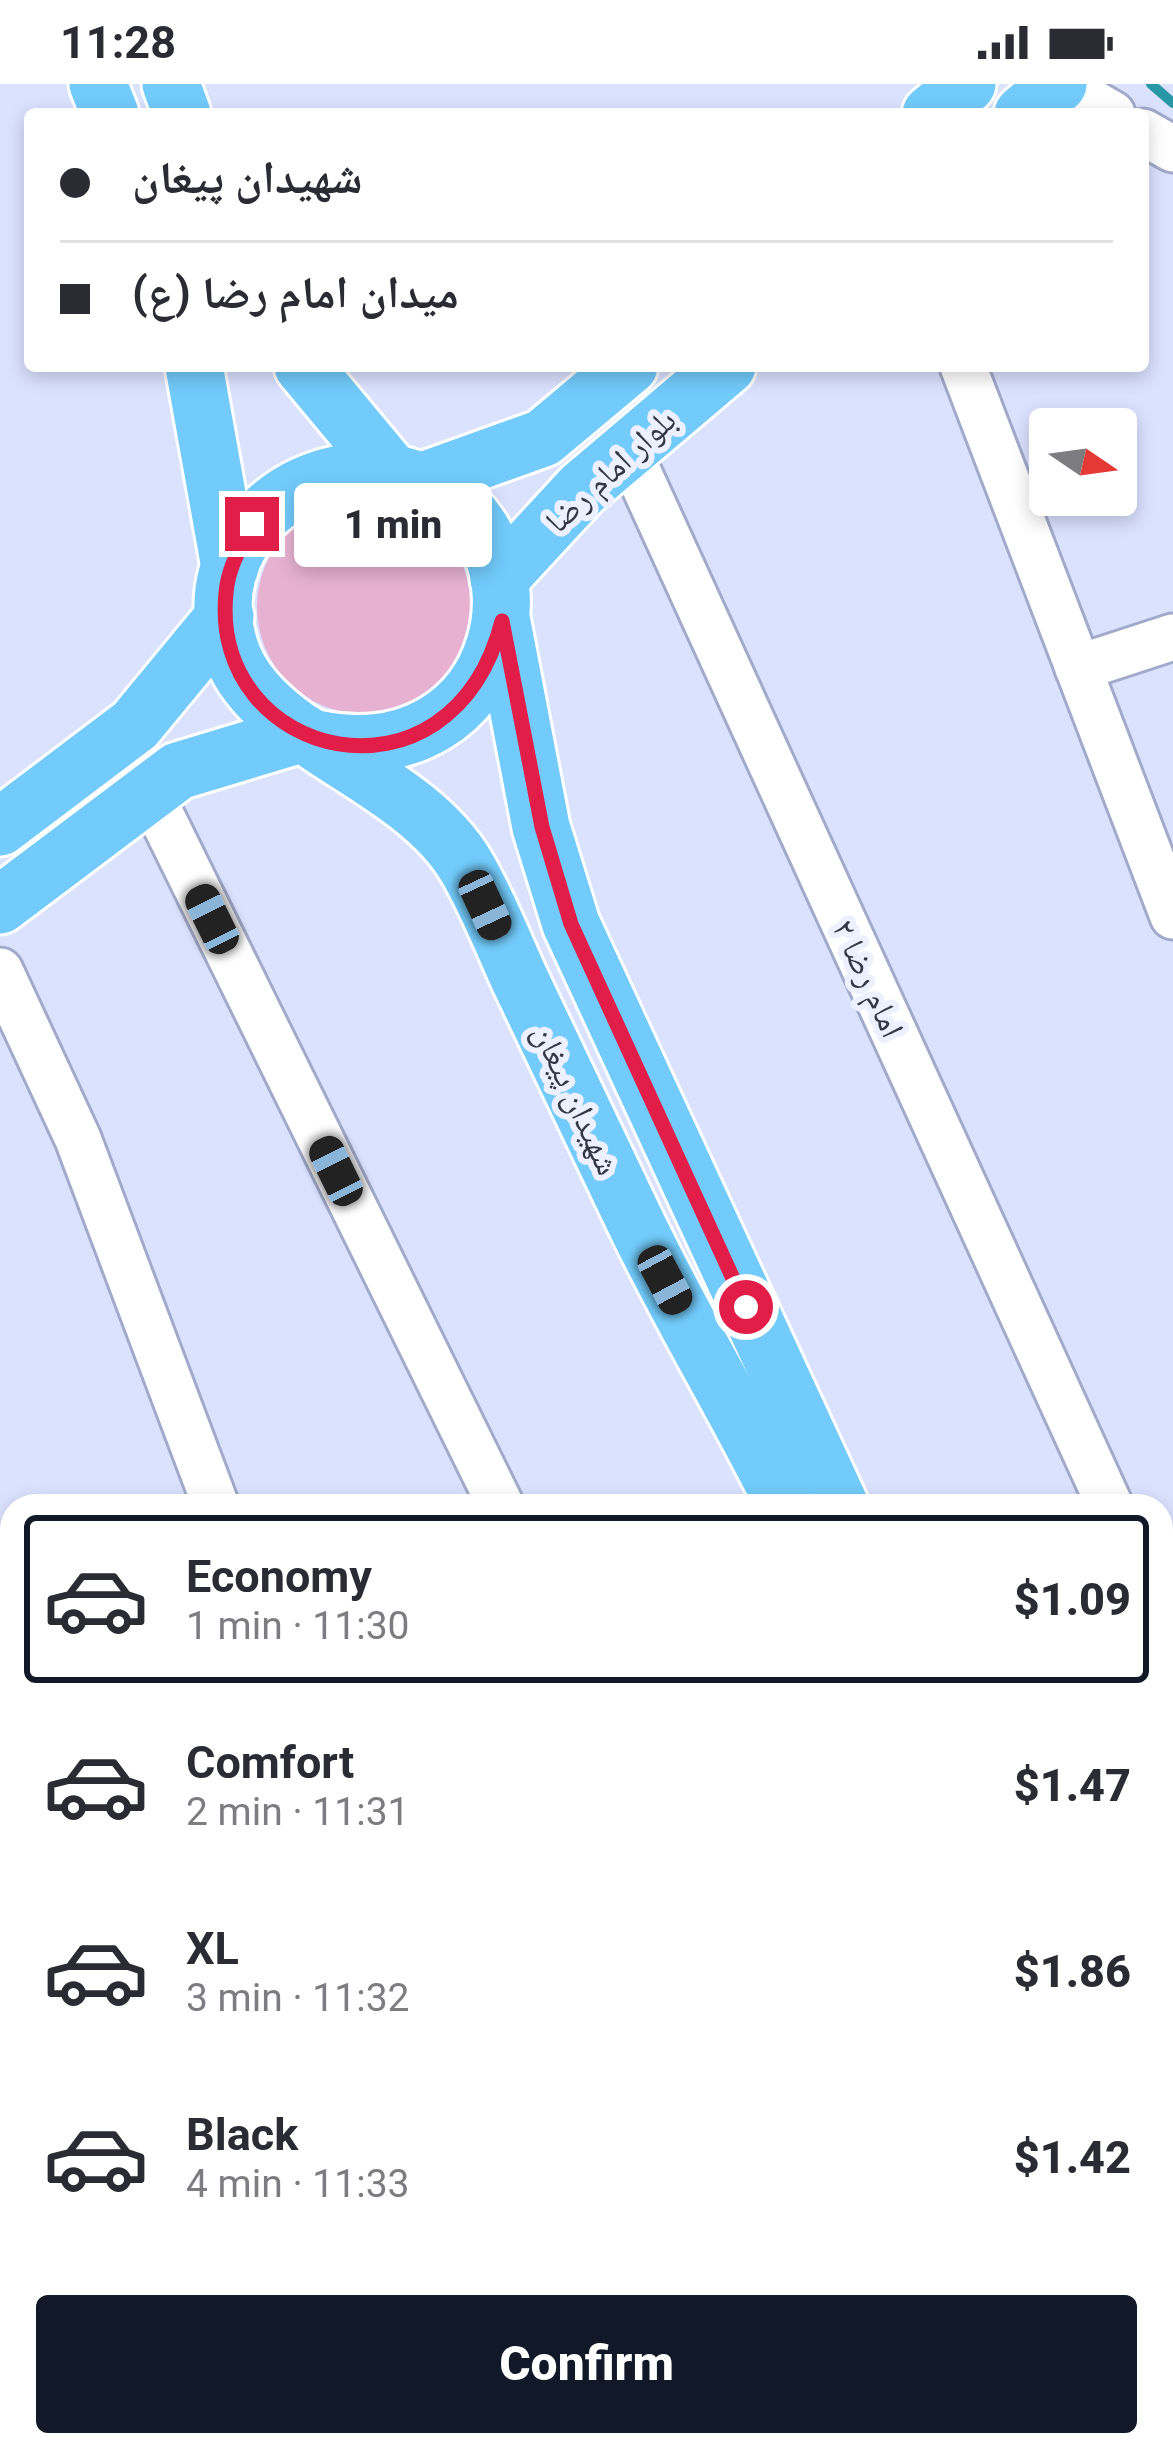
<!DOCTYPE html>
<meta charset="utf-8">
<style>
body{margin:0;font-family:Roboto,"Noto Naskh Arabic",sans-serif;background:#f7f7f7;color:#2b2b33;height:100vh;display:flex;flex-direction:column;font-size:45px;white-space:nowrap}
*{box-sizing:border-box;margin:0}
p{font-size:39px;color:#7c7c81}
.icon{flex:none;width:66px;height:66px;fill:none;stroke:currentColor;stroke-width:2;stroke-linecap:round;stroke-linejoin:round}
.map{position:relative;flex:1;overflow:hidden}
.details{position:absolute;left:0px;top:1410px;width:1173px;height:963px;display:flex;flex-direction:column;background:#fff;border-radius:36px 36px 0 0;box-shadow:0 6px 18px #0003}
.details>*{flex:none}
.banner{position:absolute;left:24px;top:24px;width:1125px;height:264px;border-radius:12px;box-shadow:0 6px 18px #0003;display:grid;align-content:center;height:264px;padding:0 36px;background:#fff}
.needle{width:78px;rotate:103deg}
.controls{position:absolute;left:1029px;top:324px;display:grid;gap:24px}
.controls a{display:grid;place-items:center;width:108px;height:108px;border-radius:12px;background:#fff;box-shadow:0 6px 18px #0003;font-size:60px}
.end{position:absolute;width:54px;height:54px;margin:-27px;border:15px solid #e11d48;background:#fff;box-shadow:0 0 0 6px #fff}
.from{border-radius:50%}
.bubble{position:absolute;height:84px;border-radius:12px;background:#fff;box-shadow:0 6px 18px #0003;font-size:39px;font-weight:800;line-height:84px;text-align:center}
.car{position:absolute;width:36px;height:72px;margin:-36px -18px;border-radius:15px;box-shadow:0 0 9px 3px #0007;background:linear-gradient(#222 24%,#8ab4d8 0 40%,#222 0 76%,#8ab4d8 0 86%,#222 0)}
.banner b{display:flex;align-items:center;gap:42px;height:114px;font-size:45px}
.banner b+b{border-top:3px solid #e1e1e2}
.banner i{width:30px;height:30px;background:#2b2b33}
ul{padding:21px 0 0;list-style:none}
li{display:flex;align-items:center;gap:36px;height:168px;margin:0 24px 18px;padding:0 12px;border:6px solid transparent;border-radius:12px}
li div{flex:1}
li b{display:block;font-size:45px}
li em{font-style:normal;font-weight:800}
li.active{border-color:#111827}
li>.icon{width:108px;height:108px;stroke-width:1.5}
.cta{display:flex;gap:24px;margin-top:auto;padding:24px 36px}
.cta a{flex:1;height:138px;border-radius:12px;background:#111827;color:#fff;font-size:48px;font-weight:800;line-height:138px;text-align:center}
.status{display:flex;justify-content:space-between;align-items:center;height:84px;padding:0 60px;background:#fff;direction:ltr}
.status svg{height:33px;fill:currentColor}
.map>svg:first-child{display:block}
.green{fill:#e7b2d2}
.lines{fill:none;stroke-linecap:round;stroke-linejoin:round}
.stream{stroke:#2998a6;stroke-width:10}
.minor-casing{stroke:#a2aacb;stroke-width:51}
.major-casing{stroke:#fff;stroke-width:63}
.minor{stroke:#fff;stroke-width:45}
.major{stroke:#72cbfb;stroke-width:57}
.route{stroke:#e11d48;stroke-width:15}
.labels{text-anchor:middle;stroke-width:12;stroke-linejoin:round;paint-order:stroke}
.street-label{font-size:33px;fill:#343744;stroke:#edf0fe}
</style>
<div class="status"><b>11:28</b><svg viewBox="0 0 49 12"><path d="M0 12V9h3v3zM5 12V6h3v6zM10 12V3h3v9zM15 12V0h3v12zM26 1h20v11H26zM47 4h2v5h-2z"/></svg></div>
<div class="map">
<svg width="1173" height="2371" viewBox="0 0 1173 2371">
<rect width="100%" height="100%" fill="#dbe2fe"/>
<circle class="green" cx="364" cy="523" r="107"/>
<g class="lines">
<path class="stream" d="M1151 0 1173 19"/>
<g class="minor-casing">
<g id="minor">
<path d="M1060 0 1112 30"/>
<path d="M1143 48 1173 65"/>
<path d="M963 282 1173 832"/>
<path d="M628 366 1110 1422"/>
<path d="M1078 584 1173 553"/>
<path d="M150 709 501 1422"/>
<path d="M0 887 78 1055 216 1422"/>
<path d="M1161 1650 1173 1644"/>
<path d="M0 1685 12 1681"/>
<path d="M0 1748 12 1802"/>
<path d="M1161 1917 1173 1913"/>
<path d="M652 2361 655 2371"/>
</g>
</g>
<g class="major-casing">
<g id="major">
<path d="M98 0 110 30"/>
<path d="M171 0 182 30"/>
<path d="M931 30 967 0"/>
<path d="M1023 30 1058 0"/>
<path d="M194 282 230 483"/>
<path d="M303 282 392 389"/>
<path d="M423 397 543 354 629 282"/>
<path d="M499 495 582 405 727 282"/>
<path d="M502 539 541 743 571 840 840 1422"/>
<path d="M316 655C514 695 561 449 420 397 309 356 187 456 233 573 268 659 412 691 466 782 487 817 503 859 520 896 558 975 596 1054 633 1133 680 1232 737 1324 785 1422"/>
<path d="M0 743 135 641 225 532"/>
<path d="M0 821 178 687 304 649"/>
<path d="M1161 2110 1173 2137"/>
<path d="M1161 2256 1173 2282"/>
</g>
</g>
<use href="#minor" class="minor"/>
<use href="#major" class="major"/>
</g>
<g class="lines">
<path class="route" d="M252 440C241 463 228 483 226 509 209 676 451 735 502 537L542 743 571 840 746 1223"/>
</g>
<g class="labels">
<g class="street-label">
<text transform="translate(610 386) rotate(-43)" y="12">بلوار امام رضا</text>
<text transform="translate(869 894) rotate(65)" y="12">امام رضا ۲</text>
<text transform="translate(577 1015) rotate(65)" y="12">شهیدان پیغان</text>
</g>
</g>
</svg>
<div class="controls">
<a><svg class="needle" viewBox="-14 -14 28 28"><path d="M0-13l5 13h-10z" fill="#e53935"/><path d="M0 13l5-13h-10z" fill="#7c7c81"/></svg></a>
</div>
<i class="end from" style="left:746px;top:1223px"></i>
<i class="end" style="left:252px;top:440px"></i>
<div class="bubble" style="left:294px;top:399px;width:198px">1 min</div>
<i class="car" style="left:485px;top:821px;rotate:155deg"></i>
<i class="car" style="left:212px;top:835px;rotate:334deg"></i>
<i class="car" style="left:336px;top:1087px;rotate:334deg"></i>
<i class="car" style="left:665px;top:1196px;rotate:152deg"></i>
<div class="banner">
<b><i class="from"></i>شهیدان پیغان</b>
<b><i></i>میدان امام رضا (ع)</b>
</div>
<section class="details">
<ul>
<li class="active"><svg class="icon" aria-label="car" viewBox="0 0 24 24"><path d="M5 17H2v-5l4-1 3-4h7l3 4 3 1v5h-3M9 17h6M6 11h13"/><circle cx="7" cy="17" r="2"/><circle cx="17" cy="17" r="2"/></svg><div><b>Economy</b><p>1 min · 11:30</p></div><em>$1.09</em></li>
<li><svg class="icon" aria-label="car" viewBox="0 0 24 24"><path d="M5 17H2v-5l4-1 3-4h7l3 4 3 1v5h-3M9 17h6M6 11h13"/><circle cx="7" cy="17" r="2"/><circle cx="17" cy="17" r="2"/></svg><div><b>Comfort</b><p>2 min · 11:31</p></div><em>$1.47</em></li>
<li><svg class="icon" aria-label="car" viewBox="0 0 24 24"><path d="M5 17H2v-5l4-1 3-4h7l3 4 3 1v5h-3M9 17h6M6 11h13"/><circle cx="7" cy="17" r="2"/><circle cx="17" cy="17" r="2"/></svg><div><b>XL</b><p>3 min · 11:32</p></div><em>$1.86</em></li>
<li><svg class="icon" aria-label="car" viewBox="0 0 24 24"><path d="M5 17H2v-5l4-1 3-4h7l3 4 3 1v5h-3M9 17h6M6 11h13"/><circle cx="7" cy="17" r="2"/><circle cx="17" cy="17" r="2"/></svg><div><b>Black</b><p>4 min · 11:33</p></div><em>$1.42</em></li>
</ul>
<div class="cta"><a>Confirm</a></div>
</section>
</div>
